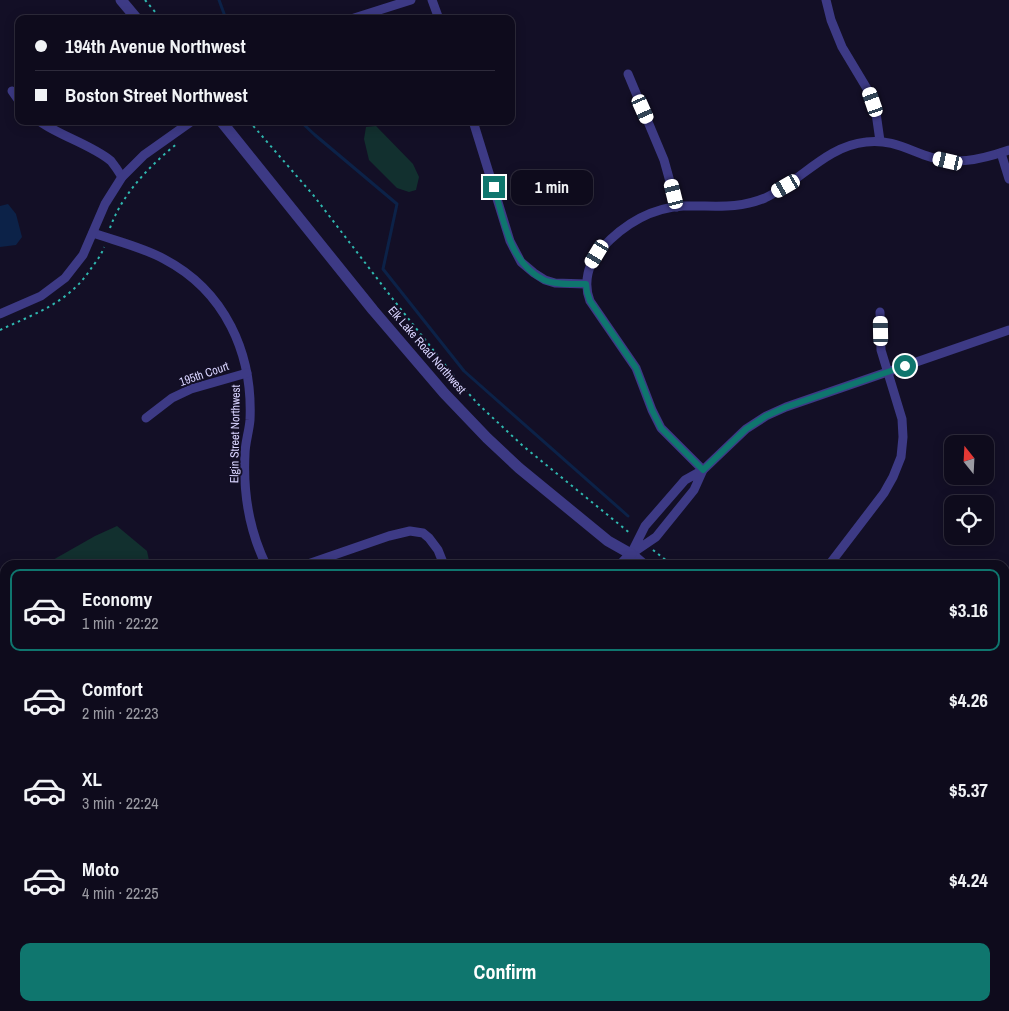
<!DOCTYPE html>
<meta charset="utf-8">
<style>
body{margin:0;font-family:"Archivo Narrow",sans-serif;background:#171425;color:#f1f3f6;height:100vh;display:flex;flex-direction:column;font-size:19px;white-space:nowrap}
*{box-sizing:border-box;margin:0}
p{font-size:16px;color:#9b9ba3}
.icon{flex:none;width:28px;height:28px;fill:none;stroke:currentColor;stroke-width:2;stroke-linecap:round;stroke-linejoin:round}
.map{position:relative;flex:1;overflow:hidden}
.side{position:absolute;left:0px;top:560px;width:1010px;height:451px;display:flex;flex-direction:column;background:#0e0b1c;border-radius:15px 15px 0 0;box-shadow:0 2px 12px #0003,0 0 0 1px #2e2b3b}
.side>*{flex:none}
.banner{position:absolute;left:15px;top:15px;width:500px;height:110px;border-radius:10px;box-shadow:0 2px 12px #0003,0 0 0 1px #2e2b3b;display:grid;align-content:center;height:110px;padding:0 20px;background:#0e0b1c}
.needle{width:32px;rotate:342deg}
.controls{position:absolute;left:944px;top:435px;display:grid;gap:10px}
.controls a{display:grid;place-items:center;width:50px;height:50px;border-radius:10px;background:#0e0b1c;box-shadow:0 2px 12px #0003,0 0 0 1px #2e2b3b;font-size:25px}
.end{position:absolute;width:22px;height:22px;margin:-11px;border:6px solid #0f766e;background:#fff;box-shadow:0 0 0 2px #fff}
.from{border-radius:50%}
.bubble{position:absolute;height:35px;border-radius:10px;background:#0e0b1c;box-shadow:0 2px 12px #0003,0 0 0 1px #2e2b3b;font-size:16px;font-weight:700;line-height:35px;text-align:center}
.car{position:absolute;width:15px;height:30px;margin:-15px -8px;border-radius:6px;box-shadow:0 0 4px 1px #0007;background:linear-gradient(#fff 24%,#345 0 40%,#fff 0 76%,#345 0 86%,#fff 0)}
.banner b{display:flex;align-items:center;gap:18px;height:48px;font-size:19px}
.banner b+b{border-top:1px solid #2e2b3b}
.banner i{width:12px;height:12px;background:#f1f3f6}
ul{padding:9px 0 0;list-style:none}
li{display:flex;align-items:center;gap:15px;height:82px;margin:0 10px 8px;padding:0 10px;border:2px solid transparent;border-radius:10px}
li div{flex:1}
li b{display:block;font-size:19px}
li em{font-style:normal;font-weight:700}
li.selected{border-color:#0f766e}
li>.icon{width:45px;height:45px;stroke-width:1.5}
.primary-button{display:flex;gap:10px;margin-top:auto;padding:10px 20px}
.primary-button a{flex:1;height:58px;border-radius:10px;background:#0f766e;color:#fff;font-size:20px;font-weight:700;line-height:58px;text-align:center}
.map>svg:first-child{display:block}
.green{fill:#12302f}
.water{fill:#0c2248}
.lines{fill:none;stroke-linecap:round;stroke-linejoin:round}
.stream{stroke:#0c2248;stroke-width:3}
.path{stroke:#2fb8b0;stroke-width:2;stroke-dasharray:2.5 4;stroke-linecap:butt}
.service{stroke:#3d3a85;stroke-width:4.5}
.minor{stroke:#3d3a85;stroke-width:9}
.tertiary{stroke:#3d3a85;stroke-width:11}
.route{stroke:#0f766e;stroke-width:6}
.labels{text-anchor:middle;stroke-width:4;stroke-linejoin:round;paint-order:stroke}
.street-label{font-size:12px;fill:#d9d4ff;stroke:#130f26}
</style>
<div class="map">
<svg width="1009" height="1011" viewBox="0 0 1009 1011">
<rect width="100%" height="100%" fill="#130f26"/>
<g class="green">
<path d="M376 126 413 164 419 177 416 190 409 192 397 188 369 160 364 139 366 127Z"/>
<path d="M117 526 147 551 150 565H44L95 536Z"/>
<path d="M5 594V864L0 858V598Z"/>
<path d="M92 1006H313L314 1011H93Z"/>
</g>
<path class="water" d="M8 204 16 214 22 237 16 245 0 247V206Z"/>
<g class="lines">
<g class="stream">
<path d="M219 0 226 19"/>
<path d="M300 121 315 135 397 204 383 269 464 371 628 516"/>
</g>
<g class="path">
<path d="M145 0 161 19"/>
<path d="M249 121 314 196 392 298 461 385 478 404 523 446 631 534"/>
<path d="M110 228C122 194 150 165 178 143"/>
<path d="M0 330C34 314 68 303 90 270 95 263 101 256 104 247"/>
<path d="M653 550 672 565"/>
<path d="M1005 845 1009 847"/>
<path d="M0 871 5 870"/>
</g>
<path class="service" d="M1005 949 1009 961"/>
<g class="minor">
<path d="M432 0 439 19"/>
<path d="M826 0 831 20 842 47 869 92 876 113 880 141"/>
<path d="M351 19 411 0"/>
<path d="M628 74 664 160 677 207"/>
<path d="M12 91 19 101"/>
<path d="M39 121C60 136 92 145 111 161 115 166 119 172 122 177"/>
<path d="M473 121 510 241 521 262 534 273 545 280 555 283 586 284"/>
<path d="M1009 150C980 160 954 166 924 155 905 148 888 139 866 142 826 146 800 182 765 198 736 210 712 205 683 206 650 208 623 225 601 249 588 263 583 283 590 301L636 368 652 410 661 428 703 470 746 429 766 416 786 407 1009 330"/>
<path d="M1001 153 1009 179"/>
<path d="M93 233C116 241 142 247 164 259 225 291 253 353 250 420 249 432 245 443 245 454 243 493 249 530 266 565"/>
<path d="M0 314 41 296 65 278 83 255 105 204 122 177 144 155 192 121"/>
<path d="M146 418 172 398 191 389 247 373"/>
<path d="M703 470 694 490 656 537 631 554 645 526 685 480Z"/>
<path d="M305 565 389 536 410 531 423 533 429 538 438 550 444 565"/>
<path d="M829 565 884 493 893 477 901 457 903 437 902 419 881 350 880 312"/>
<path d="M1005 617 1009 603"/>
<path d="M1005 921 1009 919"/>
<path d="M592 1006 594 1011"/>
<path d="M393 1011 395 1006"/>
<path d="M731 1011 746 1006"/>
</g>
<g class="tertiary">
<path d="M121 0 137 19"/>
<path d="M221 121 373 310 444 393 487 438 519 468 608 541 631 554 644 565"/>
<path d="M621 565 631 554"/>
<path d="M1005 861 1009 863"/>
<path d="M689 1006 690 1011"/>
</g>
</g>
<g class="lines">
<path class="route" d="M494 187C504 220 509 263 544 280 556 285 573 284 586 284L587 292 590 301 636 368 652 410 661 428 703 470 746 429 766 416 786 407 905 366"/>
</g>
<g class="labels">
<g class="street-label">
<text transform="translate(427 350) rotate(49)" y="4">Elk Lake Road Northwest</text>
<text transform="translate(204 374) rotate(-19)" y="4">195th Court</text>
<text transform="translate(235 434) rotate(-89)" y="4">Elgin Street Northwest</text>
</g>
</g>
</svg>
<div class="controls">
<a><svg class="needle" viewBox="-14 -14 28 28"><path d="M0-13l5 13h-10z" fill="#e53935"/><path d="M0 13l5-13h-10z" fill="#9b9ba3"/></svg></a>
<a><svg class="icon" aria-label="locate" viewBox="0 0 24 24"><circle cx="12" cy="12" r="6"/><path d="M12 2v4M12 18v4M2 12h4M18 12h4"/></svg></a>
</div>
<i class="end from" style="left:905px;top:366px"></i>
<i class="end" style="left:494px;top:187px"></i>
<div class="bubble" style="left:511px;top:170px;width:82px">1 min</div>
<i class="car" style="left:873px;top:102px;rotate:341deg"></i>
<i class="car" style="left:643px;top:109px;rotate:156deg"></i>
<i class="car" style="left:948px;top:161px;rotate:283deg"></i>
<i class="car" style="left:786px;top:186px;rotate:240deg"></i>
<i class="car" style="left:674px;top:194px;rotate:346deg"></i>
<i class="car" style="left:597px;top:254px;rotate:211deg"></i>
<i class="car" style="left:881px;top:331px;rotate:359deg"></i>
<div class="banner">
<b><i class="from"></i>194th Avenue Northwest</b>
<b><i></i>Boston Street Northwest</b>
</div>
<section class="side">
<ul>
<li class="selected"><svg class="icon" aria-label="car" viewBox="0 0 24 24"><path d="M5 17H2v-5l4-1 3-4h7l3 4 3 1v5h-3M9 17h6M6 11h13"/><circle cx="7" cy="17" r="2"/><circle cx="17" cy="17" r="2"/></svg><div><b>Economy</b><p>1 min · 22:22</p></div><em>$3.16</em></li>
<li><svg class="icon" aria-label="car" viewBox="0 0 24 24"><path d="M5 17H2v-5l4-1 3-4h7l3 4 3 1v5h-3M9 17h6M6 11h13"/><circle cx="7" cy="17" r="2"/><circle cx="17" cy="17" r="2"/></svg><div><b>Comfort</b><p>2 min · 22:23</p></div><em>$4.26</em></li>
<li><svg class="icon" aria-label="car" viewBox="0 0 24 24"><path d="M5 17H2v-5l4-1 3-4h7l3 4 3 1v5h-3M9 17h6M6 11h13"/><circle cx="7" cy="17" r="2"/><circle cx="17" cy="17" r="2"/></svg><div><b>XL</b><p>3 min · 22:24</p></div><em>$5.37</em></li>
<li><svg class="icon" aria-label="car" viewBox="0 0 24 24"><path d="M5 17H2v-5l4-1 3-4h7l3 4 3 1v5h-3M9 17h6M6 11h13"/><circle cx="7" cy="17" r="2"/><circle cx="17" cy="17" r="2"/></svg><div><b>Moto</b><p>4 min · 22:25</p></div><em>$4.24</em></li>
</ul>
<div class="primary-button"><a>Confirm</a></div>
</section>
</div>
